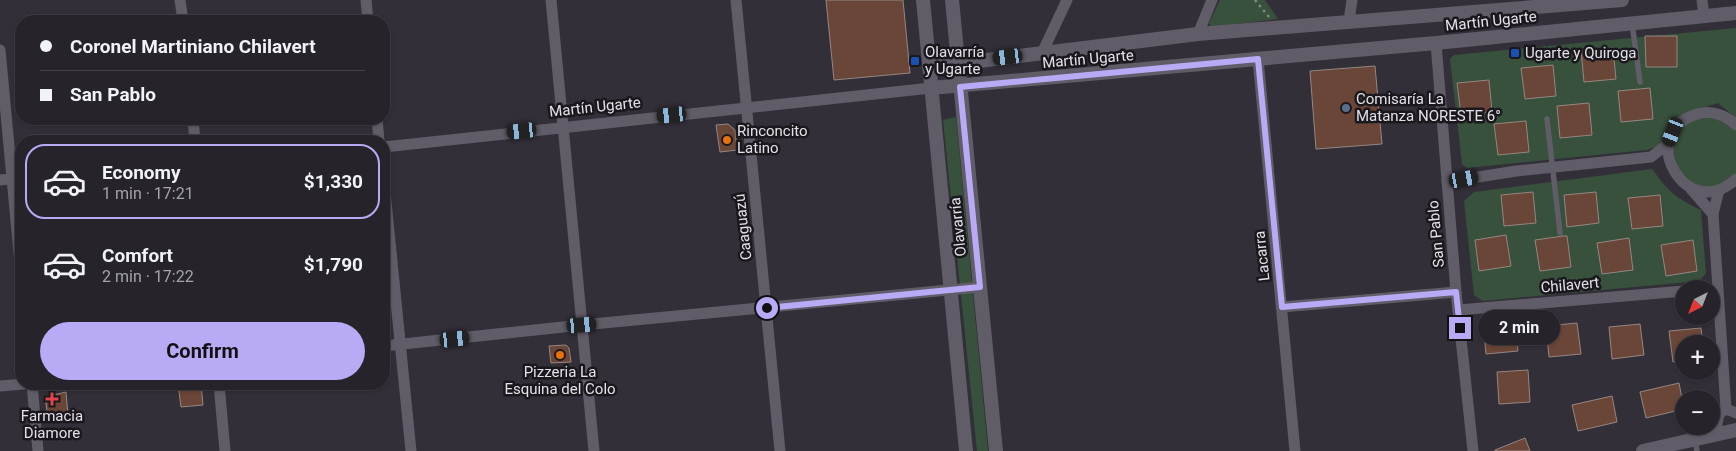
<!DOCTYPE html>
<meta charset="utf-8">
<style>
body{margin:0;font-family:Roboto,sans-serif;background:#2e2b33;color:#f1f3f6;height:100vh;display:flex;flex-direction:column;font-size:19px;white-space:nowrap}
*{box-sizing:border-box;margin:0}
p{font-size:16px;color:#a4a4a9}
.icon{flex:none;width:28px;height:28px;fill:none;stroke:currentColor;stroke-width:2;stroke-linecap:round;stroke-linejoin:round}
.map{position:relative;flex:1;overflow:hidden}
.sheet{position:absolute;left:15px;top:135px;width:375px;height:255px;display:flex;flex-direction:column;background:#26232b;border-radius:20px;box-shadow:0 1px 4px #0004,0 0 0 1px #424047}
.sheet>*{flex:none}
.top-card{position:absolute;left:15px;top:15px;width:375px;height:110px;border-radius:20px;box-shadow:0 1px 4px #0004,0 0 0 1px #424047;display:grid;align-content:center;height:110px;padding:0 25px;background:#26232b}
.needle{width:32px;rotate:222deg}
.buttons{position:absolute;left:1675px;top:280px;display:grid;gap:10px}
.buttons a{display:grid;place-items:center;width:45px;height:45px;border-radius:50%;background:#26232b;box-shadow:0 1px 4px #0004,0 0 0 1px #424047;font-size:25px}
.end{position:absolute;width:22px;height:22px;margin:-11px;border:6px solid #baaaf6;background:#111;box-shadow:0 0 0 2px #111}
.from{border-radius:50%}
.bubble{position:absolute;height:35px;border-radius:18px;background:#26232b;box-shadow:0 1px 4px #0004,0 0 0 1px #424047;font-size:16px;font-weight:700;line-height:35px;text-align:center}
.car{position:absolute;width:15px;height:30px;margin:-15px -8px;border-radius:6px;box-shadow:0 0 4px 1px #0007;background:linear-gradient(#222 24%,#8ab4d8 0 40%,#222 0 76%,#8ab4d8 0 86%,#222 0)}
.top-card b{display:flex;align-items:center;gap:18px;height:48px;font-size:19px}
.top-card b+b{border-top:1px solid #424047}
.top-card i{width:12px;height:12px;background:#f1f3f6}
ul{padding:9px 0 0;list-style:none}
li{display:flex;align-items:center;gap:15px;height:75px;margin:0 10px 8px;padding:0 15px;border:2px solid transparent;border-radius:20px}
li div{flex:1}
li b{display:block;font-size:19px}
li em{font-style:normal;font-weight:700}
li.selected{border-color:#baaaf6}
li>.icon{width:45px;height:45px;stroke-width:1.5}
.button{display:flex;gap:10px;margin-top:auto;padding:10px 25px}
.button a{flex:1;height:58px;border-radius:30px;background:#baaaf6;color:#111;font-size:20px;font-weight:700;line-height:58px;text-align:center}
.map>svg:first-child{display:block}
.green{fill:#37513c}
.building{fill:#694637;stroke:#948782}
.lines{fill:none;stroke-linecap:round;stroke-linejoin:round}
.path{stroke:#87848c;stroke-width:2.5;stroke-dasharray:2.5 4;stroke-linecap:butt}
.service{stroke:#615d68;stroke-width:5.5}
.minor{stroke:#615d68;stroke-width:11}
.tertiary{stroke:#615d68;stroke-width:14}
.secondary{stroke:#615d68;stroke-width:14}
.route{stroke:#baaaf6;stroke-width:6}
.transit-dot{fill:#1a4fb4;stroke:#1a181d;stroke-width:2}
.service-dot{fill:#5c6f8a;stroke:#1a181d;stroke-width:2}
.food-dot{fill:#e8710a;stroke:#1a181d;stroke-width:2}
.health-dot{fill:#e0444e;stroke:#1a181d;stroke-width:2}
.labels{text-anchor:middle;stroke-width:5;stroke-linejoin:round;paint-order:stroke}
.street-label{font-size:15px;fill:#e3e1e7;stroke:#1a181d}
.poi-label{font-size:15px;fill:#e3e1e7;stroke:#1a181d;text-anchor:start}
</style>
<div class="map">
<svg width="1736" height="451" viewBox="0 0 1736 451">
<rect width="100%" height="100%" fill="#332f39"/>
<g class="green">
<path d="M1220 0H1265L1278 19 1211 27 1209 23Z"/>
<path d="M1736 28V118L1718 103 1686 113 1677 120 1665 143 1647 150 1467 168 1462 164 1450 59 1454 55Z"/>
<path d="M1709 115 1736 128V177L1717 188 1694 186 1677 170 1673 145 1685 123Z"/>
<path d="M956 117 988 451H977L943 120Z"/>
<path d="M1652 169C1669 192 1674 197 1701 210L1706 273 1699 281 1482 301 1474 295 1464 201 1474 192Z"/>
</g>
<g class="building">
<path d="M826 0H903L910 73 834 80Z"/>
<path d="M1645 36H1677V67H1646Z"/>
<path d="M1613 48 1616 79 1584 82 1581 50Z"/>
<path d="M1553 65 1556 96 1525 99 1521 68Z"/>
<path d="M1375 66 1382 144 1316 149 1310 71Z"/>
<path d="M1489 80 1492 112 1461 115 1457 83Z"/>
<path d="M1650 88 1653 119 1621 122 1618 91Z"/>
<path d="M1589 103 1592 135 1560 138 1557 106Z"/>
<path d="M1526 121 1529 152 1498 155 1494 124Z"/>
<path d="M728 124 735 130 737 150 720 152 716 125Z"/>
<path d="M1533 192 1536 223 1504 226 1501 195Z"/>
<path d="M1596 192 1599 223 1567 227 1564 195Z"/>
<path d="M1660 195 1663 226 1632 229 1628 198Z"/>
<path d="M1506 235 1511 266 1479 271 1475 240Z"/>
<path d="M1563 236H1567L1571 267 1540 271 1535 240Z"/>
<path d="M1629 238 1633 270 1602 274 1597 243Z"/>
<path d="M1693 240 1697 271 1666 276 1661 245Z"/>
<path d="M1515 320 1518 351 1486 354 1483 323Z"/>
<path d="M1577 323 1581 354 1549 357 1546 326Z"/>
<path d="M1640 324 1644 355 1612 359 1609 327Z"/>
<path d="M1701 328 1703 344H1684V361L1673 362 1669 331Z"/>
<path d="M566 345 569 348 571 362 551 363 549 346Z"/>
<path d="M1528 370 1530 402 1499 404 1497 372Z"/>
<path d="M1679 383 1684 409 1646 418 1640 392Z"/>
<path d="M178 384H201L203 405 181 407Z"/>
<path d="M66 392 68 415 48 418 45 397Z"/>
<path d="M1612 396 1617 422 1578 431 1572 405Z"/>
<path d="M1525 438 1530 451H1495V450Z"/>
</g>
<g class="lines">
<path class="path" d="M1255 0 1269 17"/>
<g class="service">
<path d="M1632 23 1640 82"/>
<path d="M1547 119 1560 233"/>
<path d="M1695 441 1697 451"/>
</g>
<g class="minor">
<path d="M180 0 183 21"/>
<path d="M366 0 368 21"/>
<path d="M551 0 594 451"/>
<path d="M736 0 780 451"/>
<path d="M1702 0 1704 16"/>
<path d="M1349 21 1352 0"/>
<path d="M1198 34 1212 0"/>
<path d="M1436 43 1456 292 1473 451"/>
<path d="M0 50 21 274"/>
<path d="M1042 53 1067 0"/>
<path d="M1258 59 1295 451"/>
<path d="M193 119 195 141"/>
<path d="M377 119 379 141"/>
<path d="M1736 125C1726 115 1711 110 1697 114 1634 134 1687 225 1736 179"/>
<path d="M384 147 931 88"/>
<path d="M0 180 21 178"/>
<path d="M384 182 411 451"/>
<path d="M1447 182 1516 171 1651 157 1669 143"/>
<path d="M1691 189 1713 214"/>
<path d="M1719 190 1713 214 1726 409"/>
<path d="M1282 307 1456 292"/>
<path d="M1458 310 1684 291"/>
<path d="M384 346 582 325 980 287"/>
<path d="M32 384 38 451"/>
<path d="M219 384 225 451"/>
<path d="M0 386 24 384"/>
<path d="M1715 434 1719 414 1726 409 1736 413"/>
</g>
<g class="tertiary">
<path d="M929 67 1198 34 1622 0"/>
<path d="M931 88 1436 43 1736 13"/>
<path d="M1643 451 1736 430"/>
</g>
<g class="secondary">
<path d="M923 0 966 451"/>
<path d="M952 0 996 451"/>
</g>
</g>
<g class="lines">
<path class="route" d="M767 308 980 287 960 87 1258 59 1282 307 1456 292 1460 328"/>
</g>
<g class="transit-dot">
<rect x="1510" y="48" width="10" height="10" rx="2.5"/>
<rect x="910" y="56" width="10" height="10" rx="2.5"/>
</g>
<circle class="service-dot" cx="1346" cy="108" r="5"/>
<g class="food-dot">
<circle cx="727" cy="140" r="5"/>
<circle cx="560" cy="355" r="5"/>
</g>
<path class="health-dot" d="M49.5 391.5h5v5h5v5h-5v5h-5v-5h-5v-5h5z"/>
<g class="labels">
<g class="street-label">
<text transform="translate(1491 21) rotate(-6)" y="5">Martín Ugarte</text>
<text transform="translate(1088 59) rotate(-5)" y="5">Martín Ugarte</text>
<text transform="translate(595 107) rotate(-6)" y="5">Martín Ugarte</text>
<text transform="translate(743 227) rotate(-96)" y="5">Caaguazú</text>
<text transform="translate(958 227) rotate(-96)" y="5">Olavarría</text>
<text transform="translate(1436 234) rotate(-95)" y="5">San Pablo</text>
<text transform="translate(1262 256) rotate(-96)" y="5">Lacarra</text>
<text transform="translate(1570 285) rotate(-5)" y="5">Chilavert</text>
</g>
<g class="poi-label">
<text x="925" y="57">Olavarría<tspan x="925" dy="17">y Ugarte</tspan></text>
<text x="1525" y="58">Ugarte y Quiroga</text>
<text x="1356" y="104">Comisaría La<tspan x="1356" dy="17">Matanza NORESTE 6°</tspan></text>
<text x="737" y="136">Rinconcito<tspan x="737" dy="17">Latino</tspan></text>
<text x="560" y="377" text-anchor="middle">Pizzeria La<tspan x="560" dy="17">Esquina del Colo</tspan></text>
<text x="52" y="421" text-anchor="middle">Farmacia<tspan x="52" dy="17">Diamore</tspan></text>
</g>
</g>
</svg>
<div class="buttons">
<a><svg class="needle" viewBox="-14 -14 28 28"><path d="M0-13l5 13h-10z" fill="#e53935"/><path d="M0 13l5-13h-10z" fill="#a4a4a9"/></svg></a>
<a>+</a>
<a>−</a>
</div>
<i class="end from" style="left:767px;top:308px"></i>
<i class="end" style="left:1460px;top:328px"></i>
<div class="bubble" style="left:1478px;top:310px;width:82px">2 min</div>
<i class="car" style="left:1008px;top:57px;rotate:263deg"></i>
<i class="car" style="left:672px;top:115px;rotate:264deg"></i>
<i class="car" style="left:522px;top:131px;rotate:264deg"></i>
<i class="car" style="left:1673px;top:132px;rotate:201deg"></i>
<i class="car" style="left:1464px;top:179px;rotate:80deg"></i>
<i class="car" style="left:582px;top:325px;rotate:85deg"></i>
<i class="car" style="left:455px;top:339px;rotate:84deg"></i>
<div class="top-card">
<b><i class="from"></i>Coronel Martiniano Chilavert</b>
<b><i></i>San Pablo</b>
</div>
<section class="sheet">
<ul>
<li class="selected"><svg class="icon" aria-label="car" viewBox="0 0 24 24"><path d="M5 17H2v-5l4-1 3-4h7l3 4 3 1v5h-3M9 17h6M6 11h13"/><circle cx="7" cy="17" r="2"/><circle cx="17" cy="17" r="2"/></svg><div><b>Economy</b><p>1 min · 17:21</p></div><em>$1,330</em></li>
<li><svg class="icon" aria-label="car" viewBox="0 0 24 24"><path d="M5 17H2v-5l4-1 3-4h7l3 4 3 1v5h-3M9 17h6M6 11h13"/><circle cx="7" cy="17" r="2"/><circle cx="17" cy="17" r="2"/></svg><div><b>Comfort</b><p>2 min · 17:22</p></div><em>$1,790</em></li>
</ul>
<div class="button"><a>Confirm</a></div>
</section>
</div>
